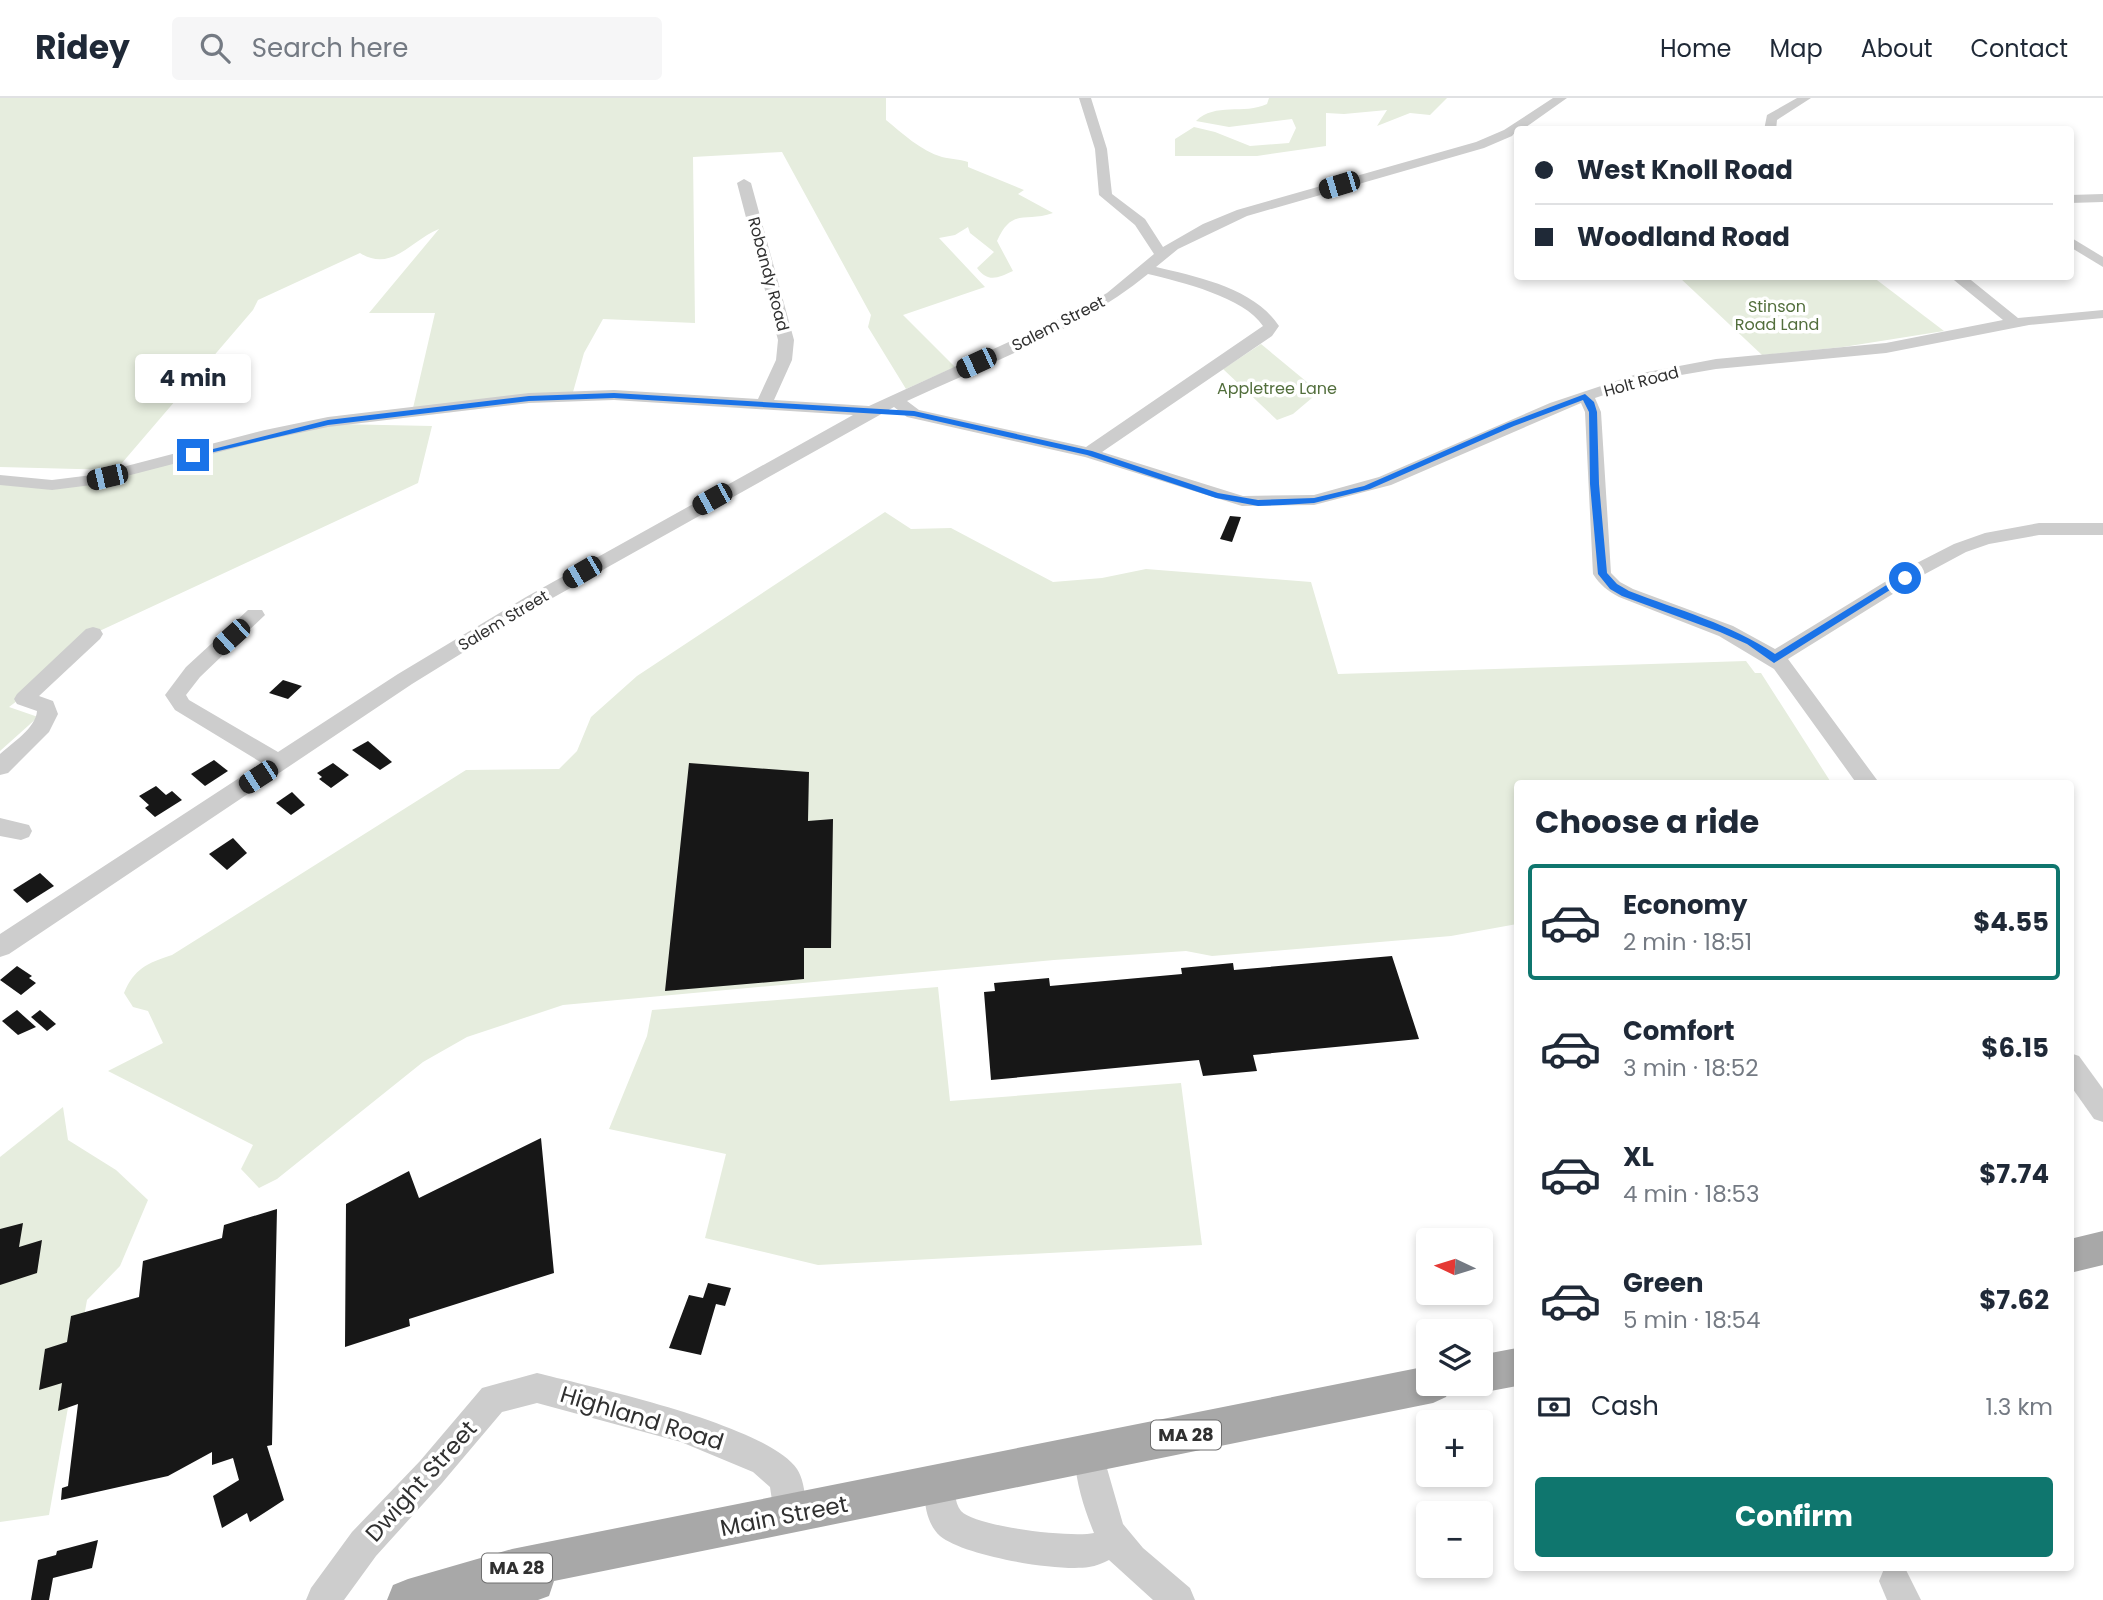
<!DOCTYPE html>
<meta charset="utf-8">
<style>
body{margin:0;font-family:Poppins,sans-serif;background:#f6f6f7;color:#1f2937;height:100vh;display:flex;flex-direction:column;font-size:26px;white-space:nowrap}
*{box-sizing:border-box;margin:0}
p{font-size:23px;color:#747a83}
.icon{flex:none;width:38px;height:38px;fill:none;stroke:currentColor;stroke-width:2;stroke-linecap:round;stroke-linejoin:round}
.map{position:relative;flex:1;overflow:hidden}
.side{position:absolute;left:1514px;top:682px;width:560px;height:791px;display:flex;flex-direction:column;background:#fff;border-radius:7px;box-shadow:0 4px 10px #0003}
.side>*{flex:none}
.guide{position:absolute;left:1514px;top:28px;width:560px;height:154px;border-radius:7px;box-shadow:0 4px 10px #0003;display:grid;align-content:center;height:154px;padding:0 21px;background:#fff}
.needle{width:46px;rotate:274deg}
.buttons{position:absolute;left:1416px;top:1130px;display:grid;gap:14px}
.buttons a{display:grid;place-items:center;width:77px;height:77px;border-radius:7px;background:#fff;box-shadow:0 4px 10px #0003;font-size:35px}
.end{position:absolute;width:32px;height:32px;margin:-16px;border:9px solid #1a73e8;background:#fff;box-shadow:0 0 0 4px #fff}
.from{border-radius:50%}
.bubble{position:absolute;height:49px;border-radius:7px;background:#fff;box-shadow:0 4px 10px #0003;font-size:23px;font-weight:700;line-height:49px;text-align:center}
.car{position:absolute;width:21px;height:42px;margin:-21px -10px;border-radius:9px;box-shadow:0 0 5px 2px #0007;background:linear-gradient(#222 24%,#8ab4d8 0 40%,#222 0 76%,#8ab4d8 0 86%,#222 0)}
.guide b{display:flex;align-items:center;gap:24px;height:66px;font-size:26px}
.guide b+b{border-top:2px solid #e0e1e3}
.guide i{width:18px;height:18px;background:#1f2937}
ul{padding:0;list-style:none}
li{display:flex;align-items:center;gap:21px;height:116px;margin:0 14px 10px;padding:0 7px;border:4px solid transparent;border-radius:7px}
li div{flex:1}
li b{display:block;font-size:26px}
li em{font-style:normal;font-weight:700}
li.current{border-color:#0f766e}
li>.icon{width:63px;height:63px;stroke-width:1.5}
h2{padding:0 21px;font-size:32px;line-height:84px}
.pay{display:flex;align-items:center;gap:18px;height:77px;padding:0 21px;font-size:26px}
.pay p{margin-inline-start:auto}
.primary-button{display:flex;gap:14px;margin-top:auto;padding:14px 21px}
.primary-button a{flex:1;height:80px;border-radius:7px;background:#0f766e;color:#fff;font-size:28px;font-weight:700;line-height:80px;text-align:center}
header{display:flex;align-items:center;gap:42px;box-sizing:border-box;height:98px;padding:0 35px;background:#fff;border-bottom:2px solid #e0e1e3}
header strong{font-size:33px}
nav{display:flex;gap:38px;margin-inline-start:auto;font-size:24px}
.search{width:490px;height:63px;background:#f6f6f7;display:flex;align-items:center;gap:18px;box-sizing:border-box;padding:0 24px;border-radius:7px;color:#747a83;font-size:26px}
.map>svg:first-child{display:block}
.green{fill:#e6edde}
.building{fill:#171717}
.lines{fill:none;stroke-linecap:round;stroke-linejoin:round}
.minor{fill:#cdcdcd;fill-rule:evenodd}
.major{fill:#a8a8a8;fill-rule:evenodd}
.route{fill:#1a73e8}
.labels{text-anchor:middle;stroke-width:7;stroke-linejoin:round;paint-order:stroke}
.far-street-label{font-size:16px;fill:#303030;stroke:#fff}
.far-park-label{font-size:16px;fill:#526e3c;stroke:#fff}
.shield{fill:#fff;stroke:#6e6e6e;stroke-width:2}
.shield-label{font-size:18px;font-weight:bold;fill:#303030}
.near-street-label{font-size:23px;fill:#303030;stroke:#fff}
</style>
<header>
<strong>Ridey</strong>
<div class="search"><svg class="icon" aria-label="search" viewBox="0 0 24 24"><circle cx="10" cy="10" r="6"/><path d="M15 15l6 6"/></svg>Search here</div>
<nav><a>Home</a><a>Map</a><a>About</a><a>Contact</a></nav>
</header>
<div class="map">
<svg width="2103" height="1502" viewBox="0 0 2103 1502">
<rect width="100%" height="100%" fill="#fff"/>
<g class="green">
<path d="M0 0H886V22C902 35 921 53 942 59 951 61 959 61 968 64V69L1024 92 1018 96 1053 115C1025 125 1012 109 997 143L1013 173C998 180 988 185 977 170L994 154 970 135 968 129 955 137 939 140 985 189 903 217 955 269 906 291 868 229 871 217 782 54 693 59 695 225 603 221 584 255 573 294 413 310 435 215H369L439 131C411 142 392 175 360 155L258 202 253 212 116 372 0 369Z"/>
<path d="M1269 0H1447L1430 17 1410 15 1377 28 1387 12 1344 16 1326 15V48L1257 58H1175V41L1194 29 1215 34 1250 48 1289 45 1296 30 1292 21 1229 29 1196 23C1215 4 1244 17 1267 6Z"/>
<path d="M1679 179H1873L1944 233 1843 249 1762 257Z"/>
<path d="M1261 246 1319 294 1293 316 1277 322 1223 271Z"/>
<path d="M335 326 432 328 418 385 93 536 42 584 9 609 38 619 0 653V382L52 387Z"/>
<path d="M885 414 911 431 951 430 1053 484 1102 480 1146 471 1311 484 1338 576 1746 563 1755 575H1761L1832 686H1517V826L1451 838 1212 858 1186 853 1054 862 563 907 467 939 423 964 277 1081 259 1090 241 1071 253 1047 108 973 163 945 148 913 133 909 124 895C134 871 147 865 172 857L466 672 559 671 577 653 591 619 637 578Z"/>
<path d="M938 889 950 1003 1181 985 1202 1147 818 1167 705 1140 726 1056 609 1031 647 938 652 912Z"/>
<path d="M63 1009 68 1042 116 1072 148 1102 120 1168 87 1202 49 1417 0 1424V1059Z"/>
</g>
<g class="building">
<path d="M1230 418 1241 419 1232 444 1220 441Z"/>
<path d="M283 582 302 588 288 601 269 595Z"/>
<path d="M368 643 392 664 380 672 352 652Z"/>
<path d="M214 662 228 673 205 688 191 676Z"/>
<path d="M333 665 349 677 331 690 319 681 322 679 317 675Z"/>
<path d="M689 665 809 674 808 723 833 721 831 850H804V881L665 893Z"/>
<path d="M156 688 166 697 172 693 182 702 155 719 145 710 149 707 139 698Z"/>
<path d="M292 694 305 707 291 717 276 705Z"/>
<path d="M233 740 247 755 227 772 209 756Z"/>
<path d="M40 775 54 788 27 805 13 792Z"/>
<path d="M1392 858 1419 941 1253 957 1257 973 1203 978 1199 962 991 982 984 894 995 893 994 885 1049 880 1050 888 1182 876 1181 870 1233 865 1234 872Z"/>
<path d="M17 868 32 878 29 880 36 885 21 897 0 882Z"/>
<path d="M17 912 36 929 18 937 2 923Z"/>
<path d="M40 912 56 926 47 933 31 919Z"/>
<path d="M541 1040 554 1175 409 1221 410 1228 345 1249 346 1106 409 1073 419 1100Z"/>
<path d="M277 1111 272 1347 267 1348 284 1402 250 1424 247 1415 222 1430 213 1398 239 1382 233 1360 212 1367V1354L168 1378 61 1402 62 1390 68 1388 78 1306 58 1313 62 1285 39 1292 45 1251 67 1244 71 1218 139 1199 143 1163 222 1140 224 1127Z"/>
<path d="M23 1125 19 1149 42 1142 37 1175 0 1187V1131Z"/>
<path d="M708 1185 731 1190 725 1208 716 1206 701 1257 669 1250 689 1197 703 1200Z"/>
<path d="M98 1442 92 1470 53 1480 49 1502H31L38 1462 56 1457 57 1453Z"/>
</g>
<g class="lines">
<g class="minor">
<path d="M1079 0H1091L1107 51 1112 96 1145 121 1163 149 1203 126 1237 112 1476 44 1504 32 1553 0H1567L1522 32H1517L1512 38 1484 50 1247 118 1178 151 1156 169C1198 179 1254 190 1279 228L1272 238 1102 354 1243 398 1314 397 1379 379 1550 305 1637 276 1716 261 1886 245 2003 222 1949 178H1966L2018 220 2103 212V220L2029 227 1886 255 1716 271 1646 283 1595 300 1601 314 1611 475 1620 484 1633 491 1733 528 1775 551 1911 468 1954 446 1985 435 2039 425H2103V437H2039L1989 446 1966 454 1925 476 1788 561 1880 686H1857L1774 571 1719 538 1619 499C1608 493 1600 487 1593 476L1585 314 1581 305 1391 387 1314 407 1242 408 1085 359 907 319 894 309 540 507 412 586 9 856 0 859V836L262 665 175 612 165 597 186 569 248 512H262L265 517 200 579 186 597 189 602 278 654 398 576 526 499 853 317 614 302 529 305 328 329 266 342 92 387 52 392 0 387V377L52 382 92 377 265 332 328 319 529 295 614 292 758 301 776 262 778 242 737 85 744 81 751 85 794 242 792 262 774 302 869 308 1072 215 1107 195 1154 156 1135 127 1099 97 1095 51ZM1148 176C1181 184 1244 199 1263 228L1086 349 919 312 907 303C989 265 1078 233 1148 176Z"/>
<path d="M1797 0H1811L1777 22 1776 32H1764L1767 17Z"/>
<path d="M2103 96V104L2070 105V97Z"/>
<path d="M2070 139 2103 159V169L2070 149Z"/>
<path d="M93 529 100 531 103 536 100 541 39 598 53 603 58 616 49 634 8 675 0 677V656C12 645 36 630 37 613L17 606 14 601 17 596 86 531Z"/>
<path d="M0 720 29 727 32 733 29 739 21 742 0 738Z"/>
<path d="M2070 955 2079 958 2103 991V1024L2094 1021 2070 987Z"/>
<path d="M537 1275C592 1289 767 1327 797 1371 806 1385 808 1413 801 1427L790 1432 779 1427 774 1416 770 1389 753 1374 681 1344 537 1305 502 1314 442 1385 376 1458 344 1502H306L311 1490 352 1434 420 1363 482 1290Z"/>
<path d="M1089 1341 1100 1346 1123 1426 1143 1450 1190 1490 1195 1502H1153L1109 1462C1103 1465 1096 1468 1089 1469 1058 1474 964 1458 940 1438 925 1425 921 1394 928 1377L939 1372 950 1377C955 1387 954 1405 961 1413 976 1429 1072 1440 1094 1435 1085 1413 1069 1368 1078 1346Z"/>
<path d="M1905 1470 1921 1502H1887L1879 1483 1884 1471Z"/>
</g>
<g class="major">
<path d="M2103 1133V1167L2070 1175V1141Z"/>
<path d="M1517 1250V1288L1480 1295 1467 1289 1466 1286H1480V1257Z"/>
<path d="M1428 1268V1286H1452L1446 1299 1433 1305 554 1483 549 1498 538 1502H387L393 1487 408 1481 512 1451Z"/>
</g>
</g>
<path class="route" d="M614 295 914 313 1092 353 1218 395 1258 402 1314 400 1364 388 1508 325 1585 296 1594 304 1597 314 1599 386 1607 475 1617 486 1629 493C1678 512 1731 526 1775 556L1901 478 1909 480 1774 565 1747 546 1720 534 1622 498 1610 491 1598 476 1590 386 1589 314 1583 302 1514 328 1370 391 1314 405 1283 407 1258 408 1216 400 1087 357 914 318 614 300 529 303 328 327 193 359 189 357 328 322 529 298Z"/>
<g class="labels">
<g class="far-street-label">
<text transform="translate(769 176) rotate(75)" y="6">Robandy Road</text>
<text transform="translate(1058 225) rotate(-27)" y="6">Salem Street</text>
<text transform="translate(1641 283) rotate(-15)" y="6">Holt Road</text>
<text transform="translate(503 522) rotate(-31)" y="6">Salem Street</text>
</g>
<g class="far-park-label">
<text x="1777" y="214">Stinson<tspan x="1777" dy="18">Road Land</tspan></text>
<text x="1277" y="296">Appletree Lane</text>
</g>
<g class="shield">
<rect x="1151" y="1322.5" width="70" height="29" rx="5"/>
<rect x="482" y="1455.5" width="70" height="29" rx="5"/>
</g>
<g class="shield-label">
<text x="1186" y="1343">MA 28</text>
<text x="517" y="1476">MA 28</text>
</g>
<g class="near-street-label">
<text transform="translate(642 1320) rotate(17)" y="8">Highland Road</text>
<text transform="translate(421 1383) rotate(-48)" y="8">Dwight Street</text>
<text transform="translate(784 1418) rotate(-11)" y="8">Main Street</text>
</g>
</g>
</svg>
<div class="buttons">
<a><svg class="needle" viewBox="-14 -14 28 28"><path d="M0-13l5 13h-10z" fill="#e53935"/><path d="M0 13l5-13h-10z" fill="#747a83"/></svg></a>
<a><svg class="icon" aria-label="layers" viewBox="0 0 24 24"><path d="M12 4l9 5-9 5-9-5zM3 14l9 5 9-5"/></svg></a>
<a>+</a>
<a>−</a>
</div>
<i class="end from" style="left:1905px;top:480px"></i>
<i class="end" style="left:193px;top:357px"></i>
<div class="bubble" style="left:135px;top:256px;width:116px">4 min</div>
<i class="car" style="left:1339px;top:87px;rotate:253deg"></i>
<i class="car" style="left:976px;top:265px;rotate:245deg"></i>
<i class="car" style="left:107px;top:379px;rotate:257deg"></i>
<i class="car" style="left:712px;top:401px;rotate:241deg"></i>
<i class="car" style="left:582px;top:474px;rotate:240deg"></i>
<i class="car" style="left:231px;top:539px;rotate:228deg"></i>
<i class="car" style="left:258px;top:679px;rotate:237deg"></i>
<div class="guide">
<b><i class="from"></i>West Knoll Road</b>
<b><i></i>Woodland Road</b>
</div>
<section class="side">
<h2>Choose a ride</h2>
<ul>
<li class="current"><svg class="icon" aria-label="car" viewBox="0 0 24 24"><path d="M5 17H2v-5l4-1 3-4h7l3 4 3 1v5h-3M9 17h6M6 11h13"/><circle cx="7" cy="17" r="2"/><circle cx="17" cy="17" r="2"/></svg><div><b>Economy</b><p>2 min · 18:51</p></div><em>$4.55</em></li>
<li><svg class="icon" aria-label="car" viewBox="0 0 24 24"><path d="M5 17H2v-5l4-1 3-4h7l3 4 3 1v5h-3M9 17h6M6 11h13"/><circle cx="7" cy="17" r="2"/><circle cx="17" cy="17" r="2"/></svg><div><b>Comfort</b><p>3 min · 18:52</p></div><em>$6.15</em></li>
<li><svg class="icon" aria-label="car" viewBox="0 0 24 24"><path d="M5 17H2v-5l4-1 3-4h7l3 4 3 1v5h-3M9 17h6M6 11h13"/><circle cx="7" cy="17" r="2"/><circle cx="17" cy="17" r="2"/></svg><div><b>XL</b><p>4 min · 18:53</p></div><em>$7.74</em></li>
<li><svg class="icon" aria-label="car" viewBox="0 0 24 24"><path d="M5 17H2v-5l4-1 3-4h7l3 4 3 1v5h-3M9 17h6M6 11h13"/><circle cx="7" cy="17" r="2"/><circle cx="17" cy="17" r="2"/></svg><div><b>Green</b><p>5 min · 18:54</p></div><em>$7.62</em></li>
</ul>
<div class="pay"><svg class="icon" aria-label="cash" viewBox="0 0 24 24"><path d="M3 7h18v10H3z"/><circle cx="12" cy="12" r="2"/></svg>Cash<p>1.3 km</p></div>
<div class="primary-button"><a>Confirm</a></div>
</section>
</div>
